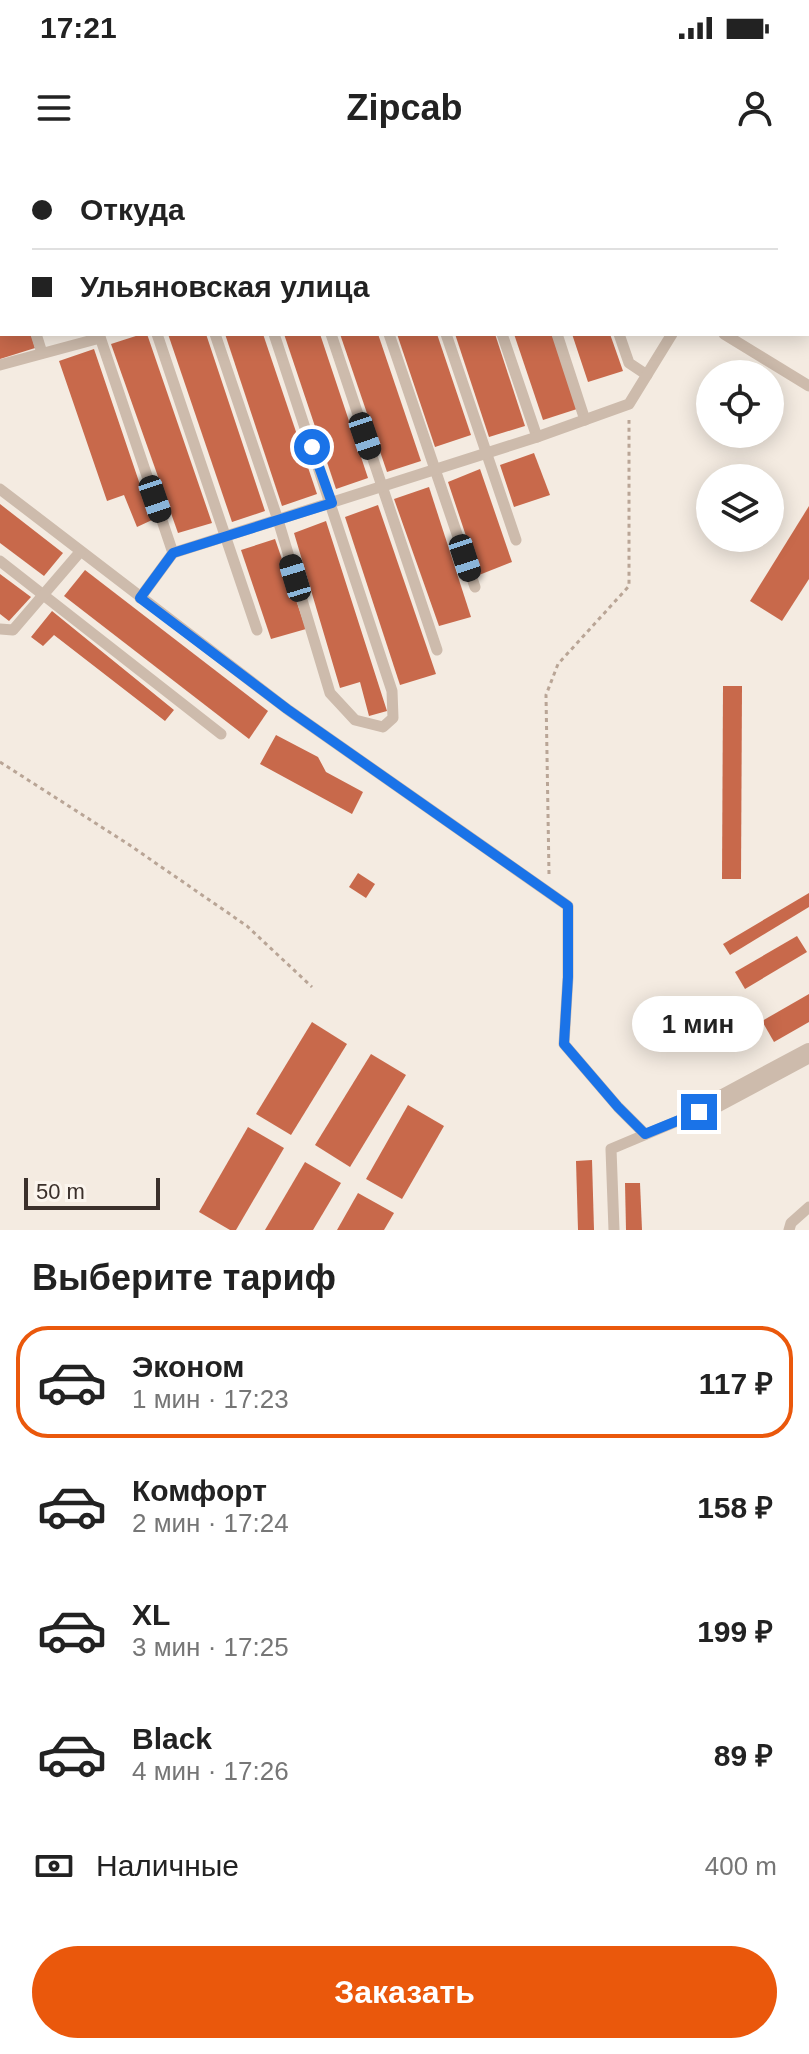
<!DOCTYPE html>
<html lang="ru">
<meta charset="utf-8">
<style>
body{margin:0;font-family:Arial,sans-serif;background:#f6f6f6;color:#222;height:100vh;display:flex;flex-direction:column;font-size:30px;white-space:nowrap}
*{box-sizing:border-box;margin:0}
p{font-size:26px;color:#767676}
.icon{flex:none;width:44px;height:44px;fill:none;stroke:currentColor;stroke-width:2;stroke-linecap:round;stroke-linejoin:round}
.map{position:relative;height:1070px;overflow:hidden}
.drawer{display:flex;flex-direction:column;background:#fff;flex:1}
.drawer>*{flex:none}
.hud{position:absolute;left:0px;top:0px;width:810px;height:176px;box-shadow:0 4px 20px #0003;display:grid;align-content:center;height:176px;padding:0 32px;background:#fff}
.tools{position:absolute;left:696px;top:200px;display:grid;gap:16px}
.tools a{display:grid;place-items:center;width:88px;height:88px;border-radius:50%;background:#fff;box-shadow:0 4px 20px #0003;font-size:40px}
.scale{position:absolute;left:24px;bottom:20px;width:136px;box-sizing:border-box;padding-left:8px;border:4px solid #3b302b;border-top:0;font-size:22px;line-height:28px;white-space:nowrap;color:#3b302b;-webkit-text-stroke:6px #fbf5ee;paint-order:stroke}
.end{position:absolute;width:36px;height:36px;margin:-18px;border:10px solid #1a73e8;background:#fff;box-shadow:0 0 0 4px #fff}
.from{border-radius:50%}
.bubble{position:absolute;height:56px;border-radius:28px;background:#fff;box-shadow:0 4px 20px #0003;font-size:26px;font-weight:700;line-height:56px;text-align:center}
.car{position:absolute;width:24px;height:48px;margin:-24px -12px;border-radius:10px;box-shadow:0 0 6px 2px #0007;background:linear-gradient(#222 24%,#8ab4d8 0 40%,#222 0 76%,#8ab4d8 0 86%,#222 0)}
.hud b{display:flex;align-items:center;gap:28px;height:76px;font-size:30px}
.hud b+b{border-top:2px solid #e0e0e0}
.hud i{width:20px;height:20px;background:#222}
ul{padding:0;list-style:none}
li{display:flex;align-items:center;gap:24px;height:112px;margin:0 16px 12px;padding:0 16px;border:4px solid transparent;border-radius:32px}
li div{flex:1}
li b{display:block;font-size:30px}
li em{font-style:normal;font-weight:700}
li.active{border-color:#ea580c}
li>.icon{width:72px;height:72px;stroke-width:1.5}
h2{padding:0 32px;font-size:36px;line-height:96px}
.pay{display:flex;align-items:center;gap:20px;height:88px;padding:0 32px;font-size:30px}
.pay p{margin-inline-start:auto}
.cta{display:flex;gap:16px;margin-top:auto;padding:16px 32px}
.cta a{flex:1;height:92px;border-radius:48px;background:#ea580c;color:#fff;font-size:32px;font-weight:700;line-height:92px;text-align:center}
.status{display:flex;justify-content:space-between;align-items:center;height:56px;padding:0 40px;background:#fff;direction:ltr}
.status svg{height:22px;fill:currentColor}
header{display:flex;justify-content:space-between;align-items:center;height:104px;padding:0 32px;background:#fff;font-size:36px;font-weight:700}
.map>svg:first-child{display:block}
.building{fill:#c8694b}
.lines{fill:none;stroke-linecap:round;stroke-linejoin:round}
.path{stroke:#b9a596;stroke-width:3;stroke-dasharray:4 4;stroke-linecap:butt}
.service{stroke:#cdbbac;stroke-width:11}
.minor{stroke:#cdbbac;stroke-width:20}
.route{stroke:#1a73e8;stroke-width:10}
</style>
<div class="status"><b>17:21</b><svg viewBox="0 0 49 12"><path d="M0 12V9h3v3zM5 12V6h3v6zM10 12V3h3v9zM15 12V0h3v12zM26 1h20v11H26zM47 4h2v5h-2z"/></svg></div>
<header><svg class="icon" aria-label="menu" viewBox="0 0 24 24"><path d="M4 6h16M4 12h16M4 18h16"/></svg>Zipcab<svg class="icon" aria-label="person" viewBox="0 0 24 24"><circle cx="12" cy="8" r="4"/><path d="M4 21q1-7 8-7t8 7"/></svg></header>
<div class="map">
<svg width="809" height="1070" viewBox="0 0 809 1070">
<rect width="100%" height="100%" fill="#f4ebe1"/>
<g class="building">
<path d="M0 174H31L35 188 0 199Z"/>
<path d="M142 174H147L212 363 178 373 111 184Z"/>
<path d="M168 174H206L265 351 232 362Z"/>
<path d="M225 174H263L317 334 282 346Z"/>
<path d="M284 174H320L368 318 336 329Z"/>
<path d="M340 174H378L421 301 387 312Z"/>
<path d="M397 174H437L471 275 435 287Z"/>
<path d="M455 174H495L525 266 489 277Z"/>
<path d="M514 174H552L577 249 543 260Z"/>
<path d="M572 174H610L623 211 588 222Z"/>
<path d="M94 189 152 360 137 367 124 335 107 341 59 201Z"/>
<path d="M534 293 550 335 514 347 500 305Z"/>
<path d="M480 309 512 402 479 415 448 322Z"/>
<path d="M429 327 471 457 439 466 394 339Z"/>
<path d="M0 344 63 393 44 416 0 383Z"/>
<path d="M378 345 436 514 400 525 345 357Z"/>
<path d="M809 346V419L782 461 750 441Z"/>
<path d="M326 361 387 551 369 556 360 522 340 528 294 373Z"/>
<path d="M275 379 306 469 271 479 241 390Z"/>
<path d="M85 410 268 551 249 579 64 436Z"/>
<path d="M0 414 31 437 9 461 0 454Z"/>
<path d="M52 451 174 550 165 561 54 475 43 486 31 477Z"/>
<path d="M723 526H742L741 719H722Z"/>
<path d="M276 575 318 597 326 612 363 632 352 654 260 604Z"/>
<path d="M358 713 375 724 366 738 349 727Z"/>
<path d="M809 733V747L730 795 723 784Z"/>
<path d="M797 776 807 792 745 829 735 812Z"/>
<path d="M809 834V862L774 882 762 861Z"/>
<path d="M312 862 347 884 291 975 256 954Z"/>
<path d="M371 894 406 915 350 1007 315 985Z"/>
<path d="M408 945 444 966 402 1039 366 1019Z"/>
<path d="M248 967 284 988 236 1070H230L199 1052Z"/>
<path d="M592 1000 594 1070H578L576 1001Z"/>
<path d="M305 1002 341 1023 313 1070H265Z"/>
<path d="M625 1023H640L642 1070H626Z"/>
<path d="M358 1033 394 1053 384 1070H337Z"/>
</g>
<g class="lines">
<g class="path">
<path d="M0 602 128 684 247 766 312 827"/>
<path d="M549 714 546 535 558 504 629 426V260"/>
</g>
<g class="service">
<path d="M41 0V2"/>
<path d="M98 0V2"/>
<path d="M157 0 158 2"/>
<path d="M214 0 215 2"/>
<path d="M272 0 273 2"/>
<path d="M329 0 330 2"/>
<path d="M387 0V2"/>
<path d="M443 0 444 2"/>
<path d="M500 0 501 2"/>
<path d="M562 0V2"/>
<path d="M620 0 621 2"/>
<path d="M683 0 685 2"/>
<path d="M742 0 743 2"/>
<path d="M776 2 777 0"/>
<path d="M0 57 2 63"/>
<path d="M36 174 42 193"/>
<path d="M99 174 173 393"/>
<path d="M157 174 257 470"/>
<path d="M215 174 278 360 330 533 355 560 383 567 393 558 392 531 274 174"/>
<path d="M331 174 437 490"/>
<path d="M389 174 475 427"/>
<path d="M446 174 516 380"/>
<path d="M502 174 537 277"/>
<path d="M557 174 585 260"/>
<path d="M619 174 629 203 647 215"/>
<path d="M724 174 809 226"/>
<path d="M0 205 100 178"/>
<path d="M0 329 287 549 568 746V817L564 884 618 947 645 974"/>
<path d="M0 401 221 574"/>
<path d="M140 438 173 393 537 277 629 244 672 174"/>
<path d="M0 469 13 470 80 392"/>
<path d="M614 1070 611 989 699 952"/>
<path d="M789 1070 791 1063 809 1047"/>
</g>
<path class="minor" d="M699 952 809 893"/>
</g>
<g class="lines">
<path class="route" d="M312 287 332 343 173 393 140 438 287 549 568 746V817L564 884 618 947 645 974 699 952"/>
</g>
</svg>
<div class="tools">
<a><svg class="icon" aria-label="locate" viewBox="0 0 24 24"><circle cx="12" cy="12" r="6"/><path d="M12 2v4M12 18v4M2 12h4M18 12h4"/></svg></a>
<a><svg class="icon" aria-label="layers" viewBox="0 0 24 24"><path d="M12 4l9 5-9 5-9-5zM3 14l9 5 9-5"/></svg></a>
</div>
<div class="scale">50 m</div>
<i class="end from" style="left:312px;top:287px"></i>
<i class="end" style="left:699px;top:952px"></i>
<div class="bubble" style="left:632px;top:836px;width:132px">1 мин</div>
<i class="car" style="left:365px;top:276px;rotate:161deg"></i>
<i class="car" style="left:155px;top:339px;rotate:161deg"></i>
<i class="car" style="left:465px;top:398px;rotate:162deg"></i>
<i class="car" style="left:295px;top:418px;rotate:343deg"></i>
<div class="hud">
<b><i class="from"></i>Откуда</b>
<b><i></i>Ульяновская улица</b>
</div>
</div>
<section class="drawer">
<h2>Выберите тариф</h2>
<ul>
<li class="active"><svg class="icon" aria-label="car" viewBox="0 0 24 24"><path d="M5 17H2v-5l4-1 3-4h7l3 4 3 1v5h-3M9 17h6M6 11h13"/><circle cx="7" cy="17" r="2"/><circle cx="17" cy="17" r="2"/></svg><div><b>Эконом</b><p>1 мин · 17:23</p></div><em>117 ₽</em></li>
<li><svg class="icon" aria-label="car" viewBox="0 0 24 24"><path d="M5 17H2v-5l4-1 3-4h7l3 4 3 1v5h-3M9 17h6M6 11h13"/><circle cx="7" cy="17" r="2"/><circle cx="17" cy="17" r="2"/></svg><div><b>Комфорт</b><p>2 мин · 17:24</p></div><em>158 ₽</em></li>
<li><svg class="icon" aria-label="car" viewBox="0 0 24 24"><path d="M5 17H2v-5l4-1 3-4h7l3 4 3 1v5h-3M9 17h6M6 11h13"/><circle cx="7" cy="17" r="2"/><circle cx="17" cy="17" r="2"/></svg><div><b>XL</b><p>3 мин · 17:25</p></div><em>199 ₽</em></li>
<li><svg class="icon" aria-label="car" viewBox="0 0 24 24"><path d="M5 17H2v-5l4-1 3-4h7l3 4 3 1v5h-3M9 17h6M6 11h13"/><circle cx="7" cy="17" r="2"/><circle cx="17" cy="17" r="2"/></svg><div><b>Black</b><p>4 мин · 17:26</p></div><em>89 ₽</em></li>
</ul>
<div class="pay"><svg class="icon" aria-label="cash" viewBox="0 0 24 24"><path d="M3 7h18v10H3z"/><circle cx="12" cy="12" r="2"/></svg>Наличные<p>400 m</p></div>
<div class="cta"><a>Заказать</a></div>
</section>
